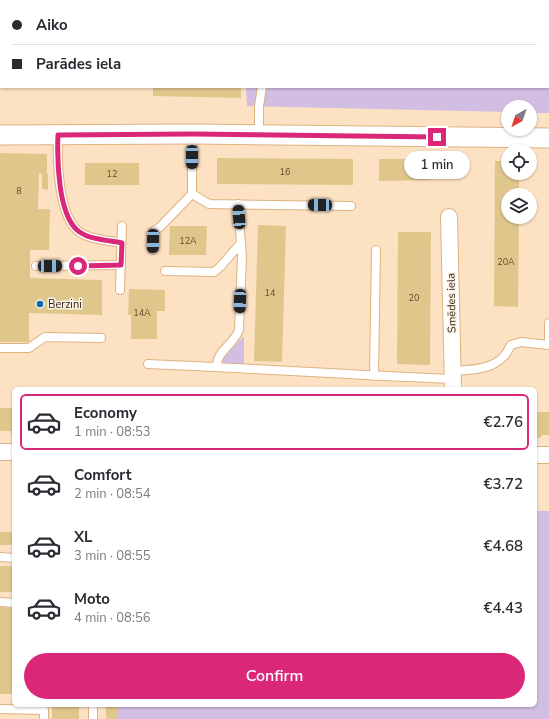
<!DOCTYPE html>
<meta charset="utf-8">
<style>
body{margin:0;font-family:"Nunito Sans",sans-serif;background:#f7f7f7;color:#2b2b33;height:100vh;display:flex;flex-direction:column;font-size:15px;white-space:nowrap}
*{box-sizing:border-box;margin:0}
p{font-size:13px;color:#7c7c81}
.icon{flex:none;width:22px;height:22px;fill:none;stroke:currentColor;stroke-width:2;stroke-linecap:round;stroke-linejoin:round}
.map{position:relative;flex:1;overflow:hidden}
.details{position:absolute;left:12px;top:387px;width:525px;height:320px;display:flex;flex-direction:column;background:#fff;border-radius:6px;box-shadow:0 1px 3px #0004}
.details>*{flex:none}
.banner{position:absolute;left:0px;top:0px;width:549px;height:88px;box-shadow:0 1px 3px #0004;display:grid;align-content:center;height:88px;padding:0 12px;background:#fff}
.needle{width:26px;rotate:220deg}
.buttons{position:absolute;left:501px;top:100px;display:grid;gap:8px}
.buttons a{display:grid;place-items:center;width:36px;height:36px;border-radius:50%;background:#fff;box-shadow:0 1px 3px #0004;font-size:20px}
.end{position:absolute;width:18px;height:18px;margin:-9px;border:5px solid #db2777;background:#fff;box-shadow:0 0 0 2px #fff}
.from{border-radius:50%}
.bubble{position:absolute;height:28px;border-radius:14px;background:#fff;box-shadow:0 1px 3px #0004;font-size:13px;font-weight:600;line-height:28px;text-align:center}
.car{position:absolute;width:12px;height:24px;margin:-12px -6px;border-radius:5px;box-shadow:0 0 3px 1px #0007;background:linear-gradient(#222 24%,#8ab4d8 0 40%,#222 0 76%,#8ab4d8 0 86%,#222 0)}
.banner b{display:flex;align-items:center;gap:14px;height:38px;font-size:15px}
.banner b+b{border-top:1px solid #e1e1e2}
.banner i{width:10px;height:10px;background:#2b2b33}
ul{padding:7px 0 0;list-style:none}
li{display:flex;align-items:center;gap:12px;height:56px;margin:0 8px 6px;padding:0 4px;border:2px solid transparent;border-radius:6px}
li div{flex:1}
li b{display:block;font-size:15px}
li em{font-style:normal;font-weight:600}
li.active{border-color:#db2777}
li>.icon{width:36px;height:36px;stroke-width:1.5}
.button{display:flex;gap:8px;margin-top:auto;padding:8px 12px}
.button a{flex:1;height:46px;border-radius:24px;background:#db2777;color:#fff;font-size:16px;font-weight:600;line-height:46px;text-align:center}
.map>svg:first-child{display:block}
.green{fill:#d2bee3}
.building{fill:#dfc78c}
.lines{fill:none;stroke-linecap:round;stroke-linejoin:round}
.service-casing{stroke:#deb280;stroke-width:10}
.minor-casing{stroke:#deb280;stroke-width:18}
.tertiary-casing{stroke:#deb280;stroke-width:21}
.service{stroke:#fff;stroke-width:8}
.minor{stroke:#fff;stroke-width:16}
.tertiary{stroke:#fff;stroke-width:19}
.route{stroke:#db2777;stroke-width:5}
.poi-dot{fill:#006ab5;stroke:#fbf2e8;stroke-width:1.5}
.labels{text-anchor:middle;stroke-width:3;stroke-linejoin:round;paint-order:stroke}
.number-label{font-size:9px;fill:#5e4a2d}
.street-label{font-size:11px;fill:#33210d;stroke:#fbf2e8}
.poi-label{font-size:11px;fill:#33210d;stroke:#fbf2e8;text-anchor:start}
</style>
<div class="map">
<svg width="549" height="719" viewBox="0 0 549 719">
<rect width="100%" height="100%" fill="#fde1c3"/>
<g class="green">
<path d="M235 0H549V113H530V107H508V112L247 106 246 87H548V1Z"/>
<path d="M244 336V366L223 363 222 359Z"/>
<path d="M535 511H549V719H118V705H535Z"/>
</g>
<g class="building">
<path d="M153 87H241V98L153 96Z"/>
<path d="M0 153 47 154V174H48V190L42 189V174L39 173 38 209H50L49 250H30V278L102 280V315L29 313V342H0Z"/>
<path d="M217 158 353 159V185L217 184Z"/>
<path d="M379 159H431V180L379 181Z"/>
<path d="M495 161H508V173H519V195H508V217H519L518 307 494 306Z"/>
<rect x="85" y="163" width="54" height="22"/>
<path d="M258 225 286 226 282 362 254 361Z"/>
<path d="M170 226H207L206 255H169Z"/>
<path d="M398 232H431L430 365 397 364Z"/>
<path d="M129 289 165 290V311H157V339H131V315H128Z"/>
<path d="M0 408H14V436H11V431H0Z"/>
<path d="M535 412H549V435H542L541 438H535Z"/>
<rect x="0" y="532" width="14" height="13"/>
<rect x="0" y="566" width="14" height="26"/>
<path d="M0 607 14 608 12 669H14V694H0Z"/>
<rect x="52" y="705" width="27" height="14"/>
<rect x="106" y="705" width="12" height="14"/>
</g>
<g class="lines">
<g class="service-casing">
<g id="service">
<path d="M192 134V194L209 204 351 206"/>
<path d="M58 135C57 159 58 213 77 230 88 240 108 240 121 243"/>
<path d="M259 135V106L262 87"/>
<path d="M153 250V232L160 227 192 194"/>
<path d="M36 266 121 265"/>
<path d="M165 271 214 272 220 267 241 243"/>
<path d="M120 290 122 226"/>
<path d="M549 323V345"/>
<path d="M0 348H29L45 337 101 338"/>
<path d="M148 364C250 368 351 375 453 379"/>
<path d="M217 366C216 352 234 344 239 330L242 257 238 204"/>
<path d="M452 371C470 370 492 370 504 356 507 353 509 348 511 345L521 342 549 345"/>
<path d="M374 376 376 250"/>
<path d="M0 557 14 558"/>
<path d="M0 602 14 603"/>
<path d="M93 705V719"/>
<path d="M0 709 44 710V719"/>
</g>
</g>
<g class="minor-casing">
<g id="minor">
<path d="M449 217 453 389"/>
<path d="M0 452H14"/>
<path d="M535 455H549"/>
</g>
</g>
<g class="tertiary-casing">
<path id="tertiary" d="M0 135 192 134 549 138"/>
</g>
<use href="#service" class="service"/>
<use href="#minor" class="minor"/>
<use href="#tertiary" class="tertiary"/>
</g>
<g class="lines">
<path class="route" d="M78 266 121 265 122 243C108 240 88 240 77 230 58 213 57 159 58 135L192 134 437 137"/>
</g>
<circle class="poi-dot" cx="40" cy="304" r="4"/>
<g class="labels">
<g class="number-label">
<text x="285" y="175">16</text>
<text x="112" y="177">12</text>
<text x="19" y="194">8</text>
<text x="188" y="244">12A</text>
<text x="506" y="265">20A</text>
<text x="270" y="296">14</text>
<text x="414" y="301">20</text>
<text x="142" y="316">14A</text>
</g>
<g class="street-label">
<text transform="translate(451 303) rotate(-91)" y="4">Smēdes iela</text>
</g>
<g class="poi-label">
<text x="48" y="308">Berzini</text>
</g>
</g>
</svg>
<div class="buttons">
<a><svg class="needle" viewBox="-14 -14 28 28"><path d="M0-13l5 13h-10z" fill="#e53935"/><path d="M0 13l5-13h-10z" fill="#7c7c81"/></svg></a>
<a><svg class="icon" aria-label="locate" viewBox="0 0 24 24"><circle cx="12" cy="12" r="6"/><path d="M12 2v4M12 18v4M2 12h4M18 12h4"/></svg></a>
<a><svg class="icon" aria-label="layers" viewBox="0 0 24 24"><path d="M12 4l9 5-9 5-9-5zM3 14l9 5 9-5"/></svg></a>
</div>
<i class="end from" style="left:78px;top:266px"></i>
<i class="end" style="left:437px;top:137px"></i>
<div class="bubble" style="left:404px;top:151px;width:66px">1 min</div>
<i class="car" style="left:192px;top:157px;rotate:180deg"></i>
<i class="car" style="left:320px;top:205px;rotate:271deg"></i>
<i class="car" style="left:239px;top:217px;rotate:356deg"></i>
<i class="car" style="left:153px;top:241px;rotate:181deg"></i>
<i class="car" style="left:50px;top:266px;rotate:89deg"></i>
<i class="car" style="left:240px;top:301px;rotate:182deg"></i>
<div class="banner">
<b><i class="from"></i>Aiko</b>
<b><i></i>Parādes iela</b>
</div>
<section class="details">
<ul>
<li class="active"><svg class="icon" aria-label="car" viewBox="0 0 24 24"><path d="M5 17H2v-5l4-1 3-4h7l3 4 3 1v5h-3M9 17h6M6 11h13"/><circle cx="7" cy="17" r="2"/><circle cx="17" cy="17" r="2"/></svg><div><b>Economy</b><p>1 min · 08:53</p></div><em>€2.76</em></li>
<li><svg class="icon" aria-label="car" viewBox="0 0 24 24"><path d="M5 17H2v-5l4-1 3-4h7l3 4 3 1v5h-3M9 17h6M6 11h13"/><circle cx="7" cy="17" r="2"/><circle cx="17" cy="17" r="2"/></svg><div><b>Comfort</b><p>2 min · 08:54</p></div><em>€3.72</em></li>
<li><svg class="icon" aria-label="car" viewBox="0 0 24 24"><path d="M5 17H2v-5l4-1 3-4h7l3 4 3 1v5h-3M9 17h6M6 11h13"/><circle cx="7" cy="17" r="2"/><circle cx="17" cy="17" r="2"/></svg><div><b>XL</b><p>3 min · 08:55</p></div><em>€4.68</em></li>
<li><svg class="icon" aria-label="car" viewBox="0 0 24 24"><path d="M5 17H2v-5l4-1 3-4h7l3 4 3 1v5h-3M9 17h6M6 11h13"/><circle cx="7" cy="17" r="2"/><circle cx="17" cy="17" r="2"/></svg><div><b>Moto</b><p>4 min · 08:56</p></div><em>€4.43</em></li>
</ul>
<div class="button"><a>Confirm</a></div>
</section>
</div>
